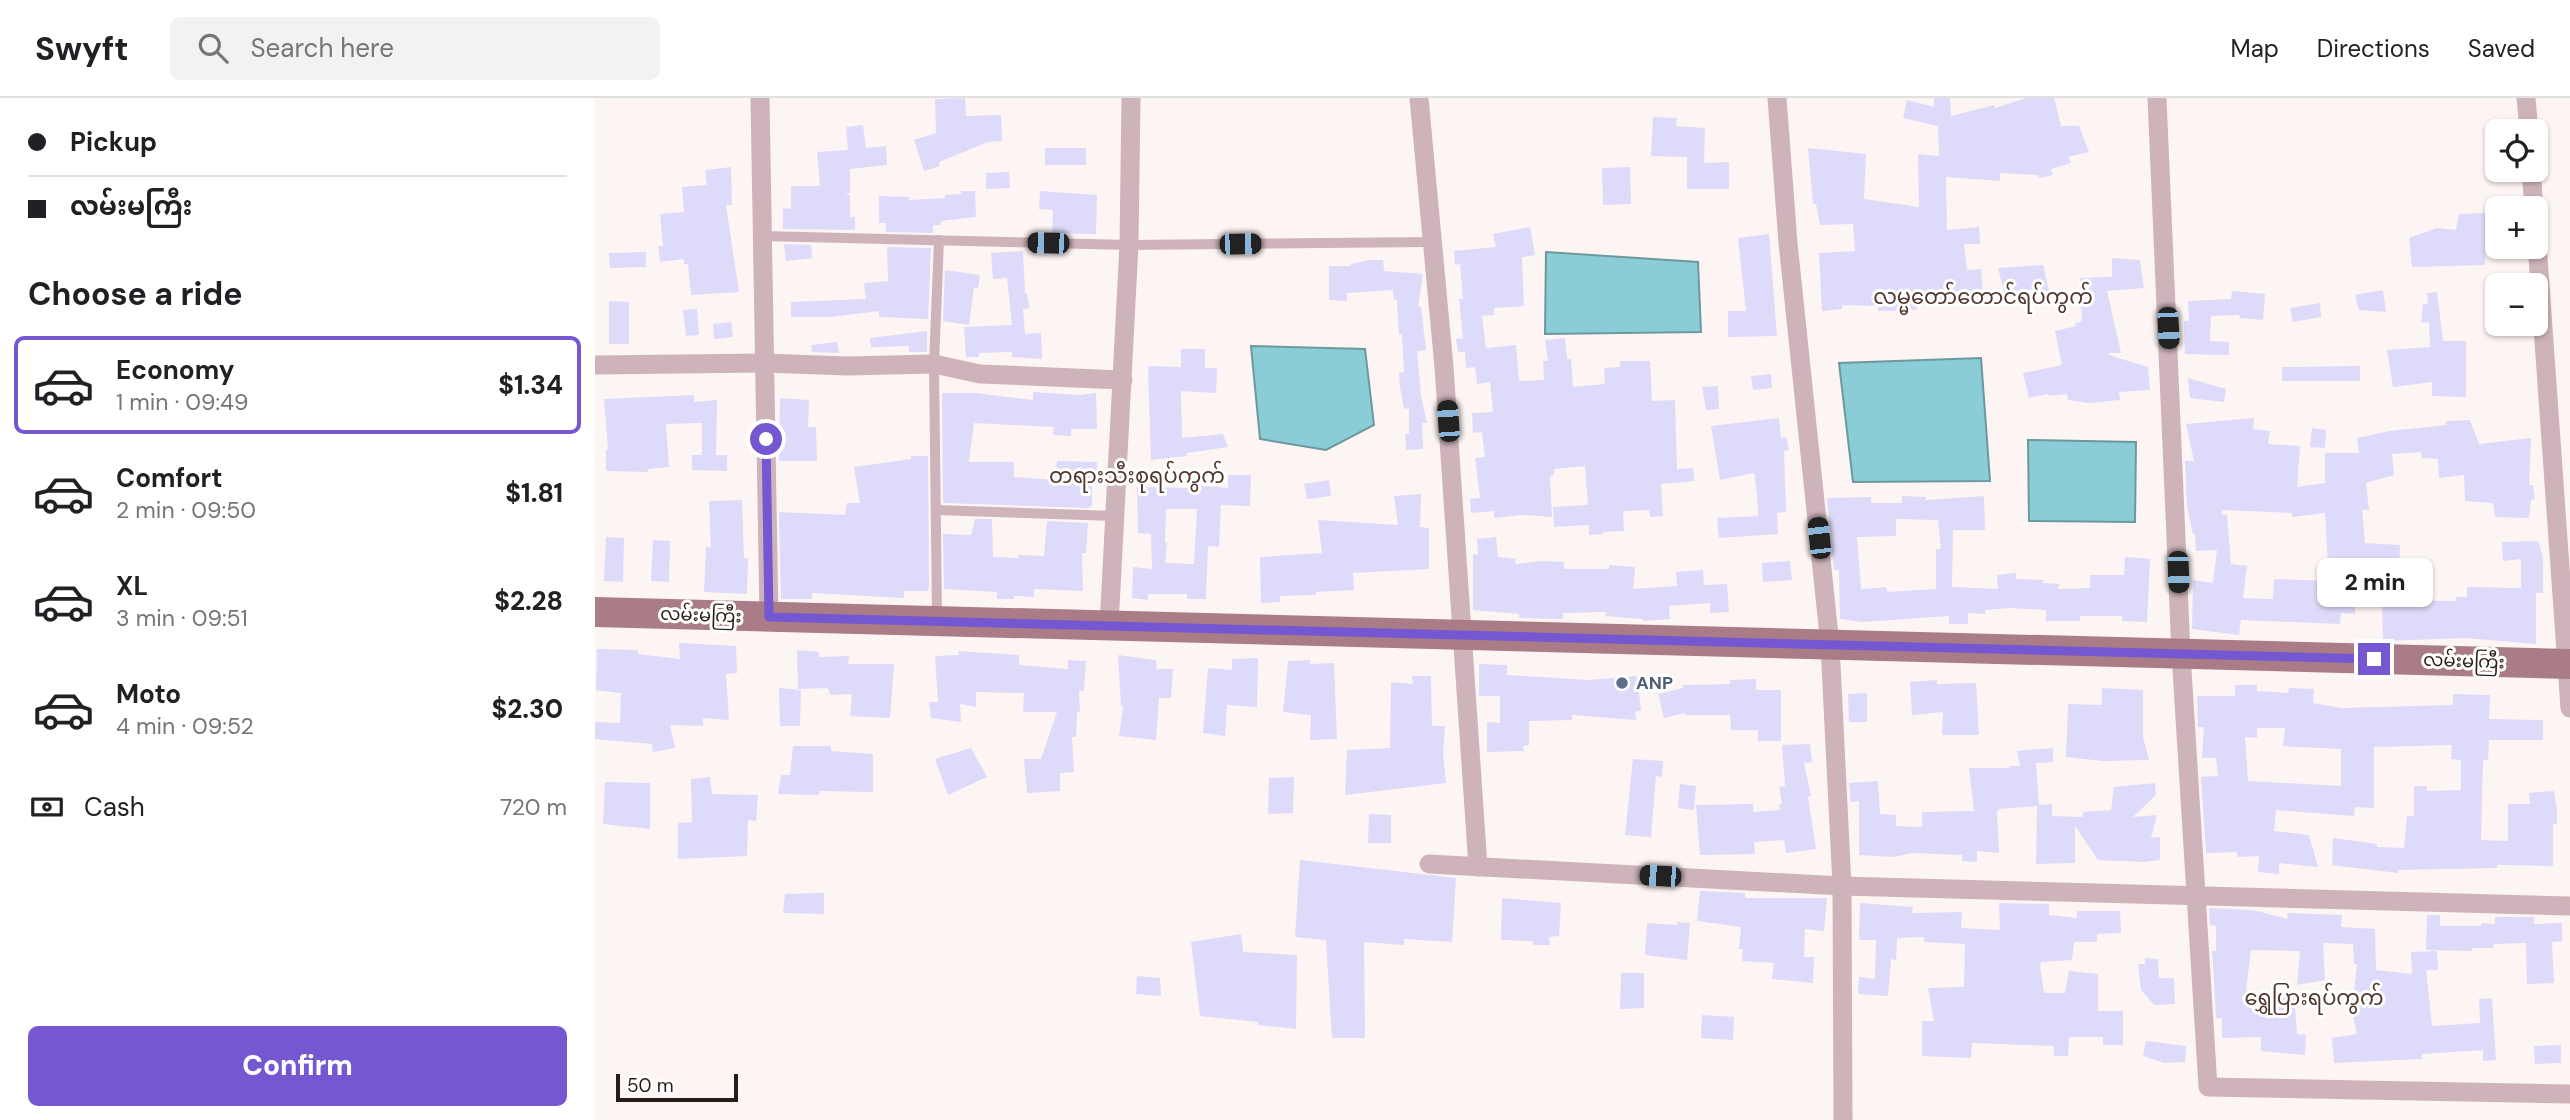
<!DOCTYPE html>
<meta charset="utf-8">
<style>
body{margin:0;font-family:"DM Sans","Noto Sans Myanmar",sans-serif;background:#f2f2f2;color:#202124;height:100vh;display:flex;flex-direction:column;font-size:26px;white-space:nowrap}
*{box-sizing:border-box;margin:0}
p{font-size:23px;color:#757577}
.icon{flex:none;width:38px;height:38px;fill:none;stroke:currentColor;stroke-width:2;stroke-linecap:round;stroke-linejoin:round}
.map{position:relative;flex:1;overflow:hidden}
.details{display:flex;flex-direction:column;background:#fff;width:595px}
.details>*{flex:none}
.hud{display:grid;align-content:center;height:154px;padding:0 28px;background:#fff}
.buttons{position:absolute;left:1890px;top:21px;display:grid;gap:14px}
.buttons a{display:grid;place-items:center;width:63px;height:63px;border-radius:10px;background:#fff;box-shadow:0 2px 5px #0004;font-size:35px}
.scale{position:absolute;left:21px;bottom:18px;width:122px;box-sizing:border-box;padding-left:7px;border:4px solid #281c17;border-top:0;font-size:19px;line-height:24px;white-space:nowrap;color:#281c17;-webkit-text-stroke:5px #fff;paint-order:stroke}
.end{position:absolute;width:32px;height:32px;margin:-16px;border:9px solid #7457d1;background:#fff;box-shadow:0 0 0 4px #fff}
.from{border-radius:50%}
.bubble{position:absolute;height:49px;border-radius:10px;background:#fff;box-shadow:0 2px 5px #0004;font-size:23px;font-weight:800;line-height:49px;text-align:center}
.car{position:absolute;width:21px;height:42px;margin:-21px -10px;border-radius:9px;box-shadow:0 0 5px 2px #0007;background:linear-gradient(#222 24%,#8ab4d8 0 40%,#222 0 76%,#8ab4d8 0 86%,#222 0)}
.hud b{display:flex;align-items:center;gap:24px;height:66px;font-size:26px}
.hud b+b{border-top:2px solid #e0e0e0}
.hud i{width:18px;height:18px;background:#202124}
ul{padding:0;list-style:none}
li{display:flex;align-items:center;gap:21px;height:98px;margin:0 14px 10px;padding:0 14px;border:4px solid transparent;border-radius:10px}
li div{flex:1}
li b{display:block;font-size:26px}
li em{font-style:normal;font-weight:800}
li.selected{border-color:#7457d1}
li>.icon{width:63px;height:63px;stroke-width:1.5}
h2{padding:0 28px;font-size:32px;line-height:84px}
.pay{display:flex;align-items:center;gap:18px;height:77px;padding:0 28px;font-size:26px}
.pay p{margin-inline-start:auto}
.cta{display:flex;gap:14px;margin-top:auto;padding:14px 28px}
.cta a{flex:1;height:80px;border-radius:10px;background:#7457d1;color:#fff;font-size:28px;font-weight:800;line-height:80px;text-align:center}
header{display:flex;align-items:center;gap:42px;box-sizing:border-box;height:98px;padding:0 35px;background:#fff;border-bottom:2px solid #e0e0e0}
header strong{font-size:33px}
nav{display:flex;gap:38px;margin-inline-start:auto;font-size:24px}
.search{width:490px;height:63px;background:#f2f2f2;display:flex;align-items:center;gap:18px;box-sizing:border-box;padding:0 24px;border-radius:10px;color:#757577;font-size:26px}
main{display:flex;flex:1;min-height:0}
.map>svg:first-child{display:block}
.water{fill:#8acdd6;stroke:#6d989d;stroke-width:2}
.building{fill:#dedafa;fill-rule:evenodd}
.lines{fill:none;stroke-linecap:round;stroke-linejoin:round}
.lane{stroke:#ceb4ba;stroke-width:10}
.street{stroke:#ceb4ba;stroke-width:19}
.primary{stroke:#a97c86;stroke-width:30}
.route{stroke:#7457d1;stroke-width:9}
.service-dot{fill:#5c6f8a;stroke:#fff;stroke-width:2.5}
.labels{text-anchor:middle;stroke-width:6;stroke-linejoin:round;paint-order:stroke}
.street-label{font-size:18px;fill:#281c17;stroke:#fff}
.service-label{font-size:18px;font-weight:bold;fill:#4e5e75;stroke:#fff;text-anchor:start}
.quarter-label{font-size:21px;fill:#51362c;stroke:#fff}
</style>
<header>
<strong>Swyft</strong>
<div class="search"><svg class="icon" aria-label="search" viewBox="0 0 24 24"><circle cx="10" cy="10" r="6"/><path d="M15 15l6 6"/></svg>Search here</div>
<nav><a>Map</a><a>Directions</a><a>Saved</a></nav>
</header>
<main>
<section class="details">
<div class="hud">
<b><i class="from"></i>Pickup</b>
<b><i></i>လမ်းမကြီး</b>
</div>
<h2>Choose a ride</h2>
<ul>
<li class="selected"><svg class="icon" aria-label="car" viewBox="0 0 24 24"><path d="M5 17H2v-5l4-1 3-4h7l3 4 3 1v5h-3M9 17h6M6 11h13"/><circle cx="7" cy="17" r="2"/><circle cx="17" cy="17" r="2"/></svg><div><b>Economy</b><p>1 min · 09:49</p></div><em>$1.34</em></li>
<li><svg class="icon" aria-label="car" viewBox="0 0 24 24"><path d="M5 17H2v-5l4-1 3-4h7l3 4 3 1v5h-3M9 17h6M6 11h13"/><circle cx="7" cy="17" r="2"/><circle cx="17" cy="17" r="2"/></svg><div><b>Comfort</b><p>2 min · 09:50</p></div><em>$1.81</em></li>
<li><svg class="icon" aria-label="car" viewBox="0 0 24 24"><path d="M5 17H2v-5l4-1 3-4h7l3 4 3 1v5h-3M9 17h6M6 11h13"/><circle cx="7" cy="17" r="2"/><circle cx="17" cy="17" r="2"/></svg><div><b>XL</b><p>3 min · 09:51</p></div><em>$2.28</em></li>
<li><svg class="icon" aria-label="car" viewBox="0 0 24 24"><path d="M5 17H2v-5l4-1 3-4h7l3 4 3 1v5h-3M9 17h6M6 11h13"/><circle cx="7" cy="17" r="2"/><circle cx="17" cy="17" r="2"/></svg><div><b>Moto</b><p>4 min · 09:52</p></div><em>$2.30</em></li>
</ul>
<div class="pay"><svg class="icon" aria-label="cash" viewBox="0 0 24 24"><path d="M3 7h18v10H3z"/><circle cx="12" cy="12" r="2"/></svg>Cash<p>720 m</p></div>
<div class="cta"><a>Confirm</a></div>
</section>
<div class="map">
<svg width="1975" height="1022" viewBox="0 0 1975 1022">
<rect width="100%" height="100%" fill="#fdf5f3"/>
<g class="water">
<path d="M951 154 1103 164 1106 234 950 236Z"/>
<path d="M656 248 770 251 779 327 731 352 665 341Z"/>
<path d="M1386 260 1395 383 1258 384 1244 265Z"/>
<path d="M1433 342 1541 344 1540 424 1434 423Z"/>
</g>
<g class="building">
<path d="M370 0 371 18 406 17 407 43 393 44 344 64 345 68 329 73 319 42 341 35 340 1Z"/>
<path d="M1339 0H1355L1356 18 1399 7 1400 10 1431 0H1459L1466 28H1484L1494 54 1473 59 1476 65 1456 71 1458 77 1444 80 1443 77 1405 75V83L1351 79 1352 132 1384 129 1385 146H1369L1372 172 1386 171 1388 199 1354 201V208L1322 206V212L1283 213V208L1247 207V211L1227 213 1224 155 1260 153 1258 126 1225 127 1221 106H1218L1213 50 1271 56 1269 101 1324 109 1323 56 1344 58 1343 28 1308 20 1312 2 1339 9Z"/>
<path d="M1058 19 1082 20 1081 28 1110 30 1109 65 1134 64V91H1092V59L1056 58Z"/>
<path d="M268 27 271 50 291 48 292 67 255 71V95L250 96 255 97V119H260V132L188 131V110L196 111V88H225L222 54 253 52 251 29Z"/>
<rect x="450" y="50" width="41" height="17"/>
<path d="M136 69 137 107H131L144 194 96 197 93 166H89V161L65 164 63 148H68L65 116 89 114 87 89 112 87 110 72Z"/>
<path d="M1035 69 1036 106 1008 107 1007 70Z"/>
<path d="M414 74 415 90 391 91V75Z"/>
<path d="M366 93H380L381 119 346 123V127H338V135L291 134V125H284V98L314 99V102L350 100V97L366 96Z"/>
<path d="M445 93 502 97 501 136 457 135 458 112 444 111Z"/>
<path d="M1892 115 1890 167 1817 169 1814 140 1842 130 1861 132 1864 116Z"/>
<path d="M935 129 940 157 927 159 929 208 899 210V217L887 218 891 250 921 247 924 283 949 282 948 263H953L950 242 970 240 972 261H976L978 289 1010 286 1009 270 1025 269V263H1055L1057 303 1080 302 1082 371 1098 370 1099 383 1066 386 1068 418 1055 419 1054 412 1028 413 1029 433 1008 434V436L994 437V427L959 429 958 409 993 407 990 368 959 371V377L955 378 957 419 928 417 899 420V413L876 415 875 401 885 400 880 360 890 359 887 334 878 335 877 315 898 314 895 284 882 286 880 269 871 270 870 254H863L861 241 868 240 864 201H868L865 166 860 167 859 153 901 149 898 136Z"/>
<path d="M1174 136 1182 238 1133 239V213H1151L1143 140Z"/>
<path d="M189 146 216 147 217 160 191 163Z"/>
<path d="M292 149 336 150 333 221 284 219V213L236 219H196V204L271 201 269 185 293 183Z"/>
<path d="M428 153 430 195H432L434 210 428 211 430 236 446 235 447 261 417 259V254L384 255V259H371L369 229 417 227 412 180 398 181 396 155Z"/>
<path d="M51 154V169L15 170 14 155Z"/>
<path d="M1517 160 1545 162 1549 190 1512 193 1526 255H1514V257L1553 269 1555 292 1524 294 1525 302 1493 305 1473 302 1472 296 1454 298 1453 296 1434 300 1428 275 1467 267 1460 233 1481 228 1480 225 1487 223 1485 180 1517 179Z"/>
<path d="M775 162H788L789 173 828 176 823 209H826L831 252 822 253 826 298 832 325H827L828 351 811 352 810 336H814V310L809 311 805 289 804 275 809 274 807 236H804L802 202H799L798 192 752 195V203L734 202V168H756V166Z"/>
<path d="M1448 167 1454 193 1438 197 1437 191 1411 201 1403 170Z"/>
<path d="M350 172 385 177 383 190H379L374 227 348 223Z"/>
<path d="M1788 192 1791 214 1764 212 1760 197Z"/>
<path d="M1637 193 1670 196 1668 222 1645 220 1644 217 1616 218 1615 243 1634 244V257L1590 256 1589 223H1594L1593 203 1636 201Z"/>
<path d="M1842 194 1848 243H1871V299L1837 298V284L1798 289 1792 252 1835 249 1834 224 1826 225 1828 206H1833L1832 195Z"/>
<path d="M14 203 34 204V246H14Z"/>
<path d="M1725 205 1726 219 1698 224 1695 210Z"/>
<path d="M102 211 104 237 91 238 88 212Z"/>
<path d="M136 224 138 239 119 241 118 226Z"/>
<path d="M332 233V254H314V248L276 249 275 240Z"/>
<path d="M242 244 244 255 217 254 216 247Z"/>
<path d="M586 251H610V270H622L621 295 586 293 587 340 628 336 633 349 592 355V358L556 362 553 268 586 269Z"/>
<path d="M1765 268V283H1687V269Z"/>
<path d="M1176 276 1177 290 1158 292 1156 278Z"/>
<path d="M1593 280 1631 291 1629 304 1595 300Z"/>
<path d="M1123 288 1124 311 1111 312 1107 289Z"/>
<path d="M438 294 484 297 501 295 502 331H476V338L458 337 459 329 379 325 374 364H419V379L460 382 462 363 502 364V386H497V407L494 410 348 405 347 295H380L438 302Z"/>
<path d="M99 297V304L122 302 121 357H132V373L97 372V357H107V325L71 326 74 369 53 371V374L11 373V351H13L9 301Z"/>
<path d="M185 300 214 302 213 329H221L222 363H184Z"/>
<path d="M1184 320 1186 340 1191 339 1194 352 1189 353 1191 414 1182 415 1183 436 1124 440 1122 420 1163 418 1162 396 1159 375 1125 382 1116 328Z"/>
<path d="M1659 320 1658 331 1675 333 1673 346 1705 348 1702 389 1730 385V355H1764L1762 340 1795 333 1851 327V323L1875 322 1884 346 1936 340 1934 387H1938L1940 401 1936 402 1934 420 1900 419 1898 405 1870 403 1869 377 1844 380 1843 361 1827 360 1826 354 1797 356 1799 377 1771 385 1774 412H1767L1770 445 1805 447 1804 481 1761 475 1760 516 1746 515 1745 526 1646 522 1644 537 1597 531 1598 482 1618 485 1622 452 1601 453 1600 436H1598L1592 408 1590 363H1599L1591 326ZM1627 412 1697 415V419L1730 415 1734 483 1679 481 1678 501 1648 500 1652 468 1636 466 1632 417H1627Z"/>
<path d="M1717 330 1731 332 1730 350 1715 349Z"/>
<path d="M316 358H333L334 490 332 493H309V500L217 495V501H186L184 414 250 417 252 405H265L259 369 316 361Z"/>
<path d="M633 377H656L655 408 626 407 624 449 613 448 611 501H592V496H553V502L537 500 538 469 557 471 556 436 543 435 542 389 600 390V387L633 390ZM571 411H602L599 466 570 465 572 445H570Z"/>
<path d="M734 382 736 398 712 401 709 386Z"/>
<path d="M826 396 825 429 834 430V471L758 475 759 492 721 494V497L685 498V504L666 505 665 459 727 455 723 422 803 427 799 398Z"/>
<path d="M1307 398 1331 399V402L1389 398 1390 432H1358L1357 489 1403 491 1402 477 1421 475V481L1448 482V485L1464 486 1463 491 1495 490V477H1529L1530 459 1555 461 1552 524 1527 523V518H1485V523H1451V512L1414 510 1390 512V516L1373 515V526H1354V518L1267 524 1245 521 1244 472H1239L1232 400 1276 399V405H1307ZM1301 421 1343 422 1346 451H1341V491L1292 494 1291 489 1266 491 1262 439 1301 438Z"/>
<path d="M147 402 149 460H153L152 496 109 494 111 449 116 450 114 403Z"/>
<path d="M380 421H397L398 459 423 460V457L449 458 452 423 493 425 491 455H487L488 493 439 491V499L419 498V501H402V494L349 491 348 436 376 437Z"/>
<path d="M11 439 29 440 28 484 9 483Z"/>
<path d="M901 439 903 459 921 461 920 466 947 463 969 464V471H1014V467L1040 469 1038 491 1082 488 1081 474 1108 472 1109 487 1132 486 1134 514 1115 515V505L1074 508 1075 521 1048 523V521L1010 518 1011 514 968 515V521L924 520V516L878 512V456L883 457 882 441Z"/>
<path d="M58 442 75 443 74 484 56 483Z"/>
<path d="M1943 443 1948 459V495H1941V546L1871 540 1788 543 1787 502 1861 503V499H1872V489L1926 490V461L1908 463 1907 444Z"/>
<path d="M1195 463 1197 482 1168 484 1167 465Z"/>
<path d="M84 545 141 548 142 575 131 576 134 622 108 620V628L75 627 80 650 58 654 57 646 0 641V624L25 625 26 595 1 592 2 551 43 552V556L85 561Z"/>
<path d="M202 552 224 554V559L254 558 253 566H299L295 620 255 618 257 596 235 597 233 590 203 591Z"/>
<path d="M363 553 424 557V567L473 571V562L491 563 489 593H484L485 614H482L481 639H477L479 674 465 675V693L432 695 429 661H446L462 614H428L429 595 381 594V609L365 606 366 624 336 620 334 604H343L340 558 364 557Z"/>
<path d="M523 557 561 562 562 571H578L576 600H564L561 642 524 638 528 609 526 608Z"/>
<path d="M663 560 662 609 632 607 630 638 608 635 613 570 637 572V561Z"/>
<path d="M715 562V566L739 565 742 641 715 642 716 617 688 614 693 563Z"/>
<path d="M884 566 912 567V577L993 582 1042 578 1046 612 1040 614 1041 622 977 617V622L934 623V647L928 648 929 653 892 654V624L905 625V598H884Z"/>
<path d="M817 578H836L837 628H850L848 654 851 685 750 697 752 652 795 650 796 584 818 586Z"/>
<path d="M1161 581V592H1186V643H1163V632H1136L1135 617H1090V615L1069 620 1063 596 1088 590V587L1135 586V582Z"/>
<path d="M1342 582V586L1381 585 1384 637H1347L1348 614 1317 617 1315 584Z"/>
<path d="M1640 587H1662V593L1693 595 1694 590 1719 591 1718 605 1746 610 1858 607V596L1895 597 1894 621 1948 622V642H1894L1893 662H1888L1886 742 1913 743V706H1935L1934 695 1959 693 1962 712V726H1958V768L1902 767V770L1803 772V775L1737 767 1738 740 1782 746V749L1809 750 1812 718H1819V688H1832V693L1866 692V662L1856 661 1857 647 1779 649V710L1760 709 1759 718 1681 712 1679 733 1714 737 1723 769 1684 765V776L1663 774 1664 758 1642 759V754L1611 755 1606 679 1623 678 1621 660H1607L1609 629H1603L1602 598H1640ZM1662 630H1690L1688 648 1746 651V688L1653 683 1650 639 1662 640Z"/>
<path d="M184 590 206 592 205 628H185Z"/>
<path d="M1507 590 1548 592V639L1554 662 1508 663 1471 659 1473 606 1507 607Z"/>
<path d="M1272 595V624H1254L1253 596Z"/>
<path d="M1215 646 1217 664 1209 665 1216 698 1213 699 1221 751 1191 755 1189 742 1159 744 1160 756 1105 757 1101 707 1158 706V714L1185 712 1184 707 1187 706 1184 689 1190 688 1187 647Z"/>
<path d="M198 648H236V653L278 656V694L224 693V697L183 696 186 677H195Z"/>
<path d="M376 650 392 679 353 697 340 661Z"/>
<path d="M1458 650V664L1441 665 1444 707 1457 706V718L1488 719V714L1516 712 1519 689 1560 685 1561 697 1538 719 1562 717 1556 740 1565 739V762L1549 764 1503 762 1480 728V765L1441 766 1442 708 1404 711 1402 714 1404 755 1382 753V764L1367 763V757L1318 755 1297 759 1264 757V703L1256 704 1254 685 1283 683 1285 716 1301 717V728L1327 729V714L1379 713 1374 670H1414V668H1425L1422 653Z"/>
<path d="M1038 661 1068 663 1067 679 1061 678 1056 739 1030 737Z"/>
<path d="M115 679 117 696 163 697 161 723 153 722 152 758 83 761V725L97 724 96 681Z"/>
<path d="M699 679 698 715 673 716 674 680Z"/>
<path d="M10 684 55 685V731L8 726Z"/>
<path d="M1085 686 1101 688 1099 712 1083 710Z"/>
<path d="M774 716 796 717V745H773Z"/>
<path d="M705 762 861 780 857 844 809 841V847L769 844 770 940H737L731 842 700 839Z"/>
<path d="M1105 793 1150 795V800H1232L1229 833 1210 831 1209 859H1219L1218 885 1177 881 1179 865 1147 863 1148 851H1144L1146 829 1102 823Z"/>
<path d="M229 795V816L188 815 190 796Z"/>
<path d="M907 800 966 805 964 838 954 839 955 847H939L937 843 906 842Z"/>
<path d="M1265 805 1318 809 1317 815 1367 814 1366 830 1405 832 1404 805 1454 806V817L1482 820V813H1525L1526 835 1502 836V844H1479L1477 862 1446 864 1445 868 1449 895H1470L1474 873 1503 876V913H1528V947H1508V939H1474L1473 958H1459V948L1377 945 1376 960 1327 958V923H1339L1333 890 1369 889 1370 846 1329 844V839L1302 840 1301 862 1296 861 1293 898 1263 896 1264 879 1280 881 1281 842H1264Z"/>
<path d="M1614 810 1658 812 1693 821 1692 815 1747 817 1746 829 1780 831 1781 872 1817 876 1816 854 1842 853 1843 872H1831L1837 928 1885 925 1884 901 1897 900 1901 962 1888 963V952L1827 956V961L1739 965 1737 940 1762 936 1752 893H1759L1762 866H1759L1758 846 1728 845 1730 882 1702 887 1705 853 1656 852 1651 892H1659V897L1699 898 1702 936 1711 937 1710 957 1666 953V939L1627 940V920H1621L1619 882 1617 853H1621V828L1615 827Z"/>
<path d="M1832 817H1845V828H1886V825L1900 826V819H1939V826L1967 825V843L1957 844 1959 885 1932 886 1931 845 1899 846 1898 850H1877V853L1831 852Z"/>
<path d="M1082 824 1095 825 1092 862 1050 857 1052 825 1082 827Z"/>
<path d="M646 836 648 854 702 857 701 931 663 927V924L605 918 596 844Z"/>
<path d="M1550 860 1563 861 1564 880H1579L1580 906 1559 907 1546 892 1543 866H1550Z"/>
<path d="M1026 875H1049V910L1025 911Z"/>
<path d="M542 878 565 880 566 898 541 896Z"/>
<path d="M1107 917 1139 919 1138 942 1106 940Z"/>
<path d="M1551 943 1591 948 1590 964 1569 965 1548 958Z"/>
<path d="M1966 947V965L1940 966 1939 948Z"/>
</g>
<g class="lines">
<g class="lane">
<path d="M167 138 534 147 837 144"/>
<path d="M341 412 520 418"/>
<path d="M342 519 339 266 344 142"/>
</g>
<g class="street">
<path d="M165 0 174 519"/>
<path d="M824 0 849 269 883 769"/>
<path d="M1182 0 1193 145 1235 547 1247 788 1248 1022"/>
<path d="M1562 0 1586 556 1613 989 1975 996"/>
<path d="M1931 0 1934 33"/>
<path d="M1936 72 1939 110"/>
<path d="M1941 131 1975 610"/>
<path d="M0 267 169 265 252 268 339 266 385 276 528 282"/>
<path d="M514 528 534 147 536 0"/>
<path d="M834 766 1247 788 1975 808"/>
</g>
<path class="primary" d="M0 514 1975 566"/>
</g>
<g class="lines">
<path class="route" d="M171 341 174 519 1779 561"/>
</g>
<circle class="service-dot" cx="1027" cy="585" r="7"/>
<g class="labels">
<g class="street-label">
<text transform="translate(106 517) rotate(2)" y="6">လမ်းမကြီး</text>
<text transform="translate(1869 563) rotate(2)" y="6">လမ်းမကြီး</text>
</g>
<g class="service-label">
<text x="1041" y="591">ANP</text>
</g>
<g class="quarter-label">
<text x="1388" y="206">လမ္မတော်တောင်ရပ်ကွက်</text>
<text x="542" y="385">တရားသီးစုရပ်ကွက်</text>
<text x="1719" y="907">ရွှေပြားရပ်ကွက်</text>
</g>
</g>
</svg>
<div class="buttons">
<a><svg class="icon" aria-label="locate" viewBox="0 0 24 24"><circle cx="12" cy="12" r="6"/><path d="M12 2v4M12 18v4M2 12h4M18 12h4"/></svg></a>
<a>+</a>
<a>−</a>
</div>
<div class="scale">50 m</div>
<i class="end from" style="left:171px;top:341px"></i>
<i class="end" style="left:1779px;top:561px"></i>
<div class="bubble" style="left:1722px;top:460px;width:116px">2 min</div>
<i class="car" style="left:453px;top:145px;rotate:271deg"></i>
<i class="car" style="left:645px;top:146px;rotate:89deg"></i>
<i class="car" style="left:1573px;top:230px;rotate:177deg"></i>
<i class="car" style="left:853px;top:323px;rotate:356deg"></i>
<i class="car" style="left:1224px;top:440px;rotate:354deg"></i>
<i class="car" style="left:1583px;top:474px;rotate:178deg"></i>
<i class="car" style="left:1065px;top:778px;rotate:273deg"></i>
</div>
</main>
